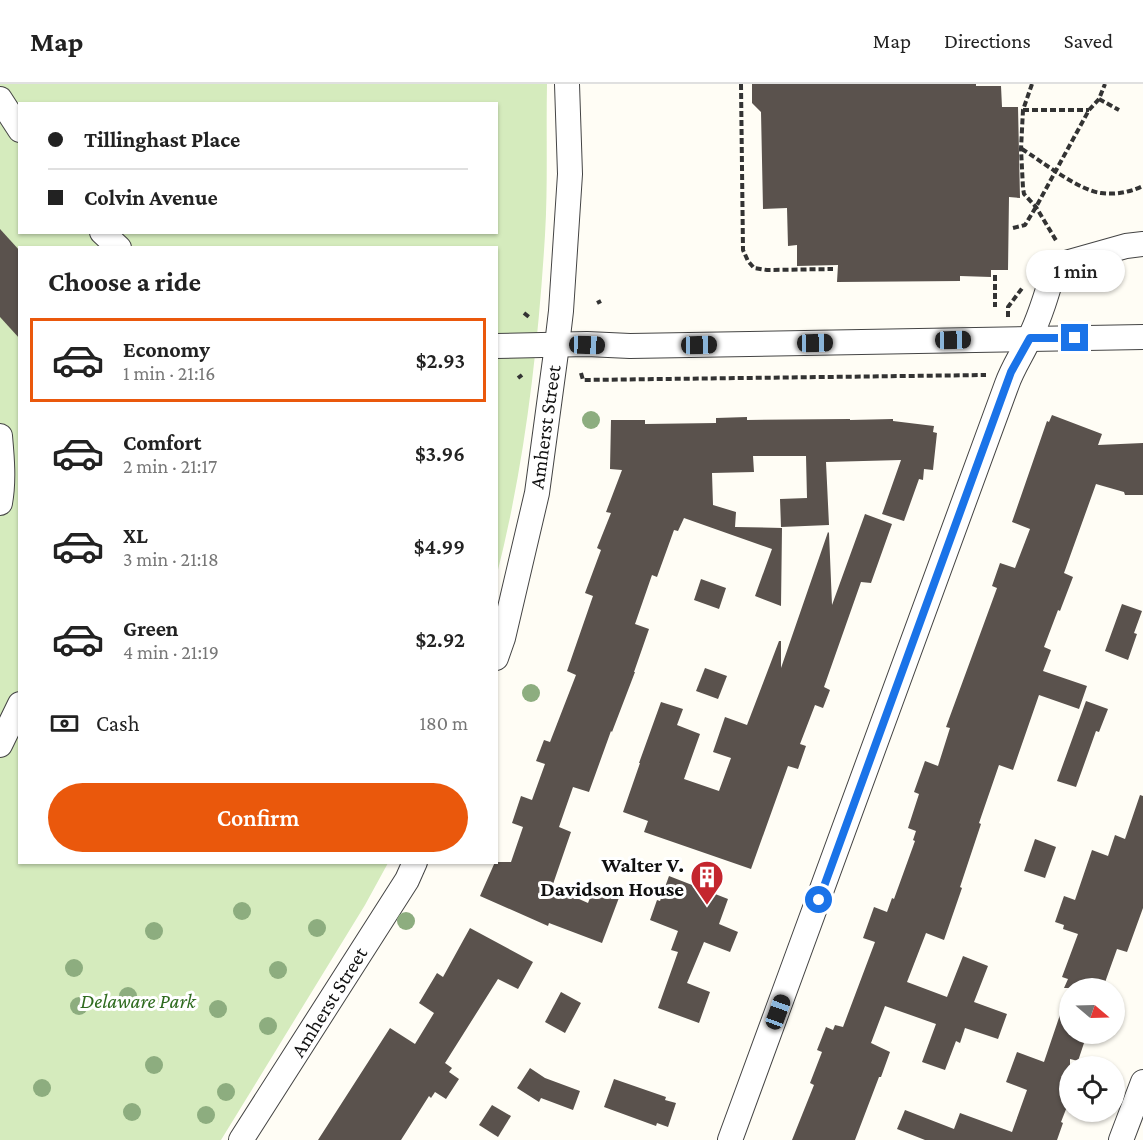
<!DOCTYPE html>
<meta charset="utf-8">
<style>
body{margin:0;font-family:"Crimson Pro",serif;background:#f2f2f2;color:#222;height:100vh;display:flex;flex-direction:column;font-size:22px;white-space:nowrap}
*{box-sizing:border-box;margin:0}
p{font-size:20px;color:#767676}
.icon{flex:none;width:33px;height:33px;fill:none;stroke:currentColor;stroke-width:2;stroke-linecap:round;stroke-linejoin:round}
.map{position:relative;flex:1;overflow:hidden}
.sheet{position:absolute;left:18px;top:162px;width:480px;height:618px;display:flex;flex-direction:column;background:#fff;border-radius:0px;box-shadow:0 2px 4px #0004}
.sheet>*{flex:none}
.banner{position:absolute;left:18px;top:18px;width:480px;height:132px;border-radius:0px;box-shadow:0 2px 4px #0004;display:grid;align-content:center;height:132px;padding:0 30px;background:#fff}
.needle{width:39px;rotate:109deg}
.tools{position:absolute;left:1059px;top:894px;display:grid;gap:12px}
.tools a{display:grid;place-items:center;width:66px;height:66px;border-radius:50%;background:#fff;box-shadow:0 2px 4px #0004;font-size:30px}
.end{position:absolute;width:27px;height:27px;margin:-14px;border:8px solid #1a73e8;background:#fff;box-shadow:0 0 0 3px #fff}
.from{border-radius:50%}
.bubble{position:absolute;height:42px;border-radius:21px;background:#fff;box-shadow:0 2px 4px #0004;font-size:20px;font-weight:600;line-height:42px;text-align:center}
.car{position:absolute;width:18px;height:36px;margin:-18px -9px;border-radius:8px;box-shadow:0 0 4px 2px #0007;background:linear-gradient(#222 24%,#8ab4d8 0 40%,#222 0 76%,#8ab4d8 0 86%,#222 0)}
.banner b{display:flex;align-items:center;gap:21px;height:57px;font-size:22px}
.banner b+b{border-top:2px solid #e0e0e0}
.banner i{width:15px;height:15px;background:#222}
ul{padding:0;list-style:none}
li{display:flex;align-items:center;gap:18px;height:84px;margin:0 12px 9px;padding:0 18px;border:3px solid transparent;border-radius:0px}
li div{flex:1}
li b{display:block;font-size:22px}
li em{font-style:normal;font-weight:600}
li.current{border-color:#ea580c}
li>.icon{width:54px;height:54px;stroke-width:1.5}
h2{padding:0 30px;font-size:27px;line-height:72px}
.pay{display:flex;align-items:center;gap:15px;height:66px;padding:0 30px;font-size:22px}
.pay p{margin-inline-start:auto}
.action{display:flex;gap:12px;margin-top:auto;padding:12px 30px}
.action a{flex:1;height:69px;border-radius:36px;background:#ea580c;color:#fff;font-size:24px;font-weight:600;line-height:69px;text-align:center}
header{display:flex;align-items:center;gap:36px;box-sizing:border-box;height:84px;padding:0 30px;background:#fff;border-bottom:2px solid #e0e0e0}
header strong{font-size:28px}
nav{display:flex;gap:33px;margin-inline-start:auto;font-size:21px}
.map>svg:first-child{display:block}
.green{fill:#d5ebbd;fill-rule:evenodd}
.building{fill:#5a524d}
.lines{fill:none;stroke-linecap:round;stroke-linejoin:round}
.minor-casing{stroke:#444;stroke-width:26}
.path{stroke:#333;stroke-width:4;stroke-dasharray:6 3;stroke-linecap:butt}
.minor{stroke:#fff;stroke-width:24}
.tree{fill:#8dad7f}
.route{stroke:#1a73e8;stroke-width:8}
.labels{text-anchor:middle;stroke-width:6;stroke-linejoin:round;paint-order:stroke}
.street-label{font-size:21px;fill:#111;stroke:#fff}
.poi-label{font-size:21px;font-weight:bold;fill:#111;stroke:#fff;text-anchor:end}
.park-label{font-size:21px;font-style:italic;fill:#2f6b1f;stroke:#fff}
</style>
<header>
<strong>Map</strong>
<nav><a>Map</a><a>Directions</a><a>Saved</a></nav>
</header>
<div class="map">
<svg width="1143" height="1056" viewBox="0 0 1143 1056">
<rect width="100%" height="100%" fill="#fffdf5"/>
<path class="green" d="M0 0H547C546 50 548 101 545 151 538 265 525 379 497 490L496 164H20V778L388 779 365 821 221 1056H0ZM20 20H496V148H20Z"/>
<g class="building">
<path d="M752 0H976V2H1001L1002 23H1018L1020 114 1009 113 1008 186H991V193L960 192V197L837 198 838 181 797 182V161L788 162 787 124 763 125 761 28 752 19Z"/>
<path d="M0 145 20 167V255L0 233Z"/>
<path d="M1052 331 1102 350 1098 361 1143 359V411H1125L1124 408 1096 400 1064 489 1073 493 1060 527 1058 526 1044 563 1051 566 1043 587 1087 602 1079 625 1039 611 1013 686 999 681 979 739 981 740 960 803 962 804 944 856 926 849 907 898 947 913 963 872 988 882 974 918 1007 930 998 955 965 944 960 959 956 957 945 986 922 978 936 940 885 922 871 959 890 968 881 993H879L855 1056H792L814 1001 810 999 822 968 817 966 826 943 833 946 835 941 843 943 875 858 863 854 874 823 887 828 892 814 894 815 915 757 913 756 916 747 908 744 919 710 914 708 925 677 938 682 950 644 946 643 997 504 992 502 1000 479 1015 484 1030 445 1012 438 1047 337 1049 338Z"/>
<path d="M747 333V336L850 335V336L893 335V337L934 342 933 348 937 349 933 386 924 385 923 396 919 395 904 437 882 430 901 376 826 378 829 441 781 443 780 415 807 414 806 372H753L754 388 712 389 713 421 736 428 735 443 782 444 781 522 755 512 772 465 684 434 678 447 674 446 657 493 652 491 635 540 649 545 634 588H635L612 648 611 647 589 708 573 703 559 743 571 748 552 803 588 819 595 801 620 811 602 859 549 839 548 842 480 812 495 778H511L523 743 512 739 521 712 532 716 545 680 536 677 544 656 550 658 576 591 567 587 593 512 585 509 601 466 597 464 611 429 606 428 622 386 610 385 611 336H645V340L716 339V334Z"/>
<path d="M865 430 892 440 871 499 861 498 824 603 830 606 823 624 815 621 800 660 806 662 798 685 788 682 751 785 644 748 648 737 623 728 640 679H639L661 618 683 625 677 641 700 650 684 695 719 707 731 674 713 668 725 633 747 641 779 557H781V584L828 448 829 449 832 521Z"/>
<path d="M701 495 726 504 719 525 694 516Z"/>
<path d="M1122 520 1142 527 1134 549 1137 550 1128 576 1105 567Z"/>
<path d="M705 584 727 592 718 615 696 607Z"/>
<path d="M1086 617 1108 625 1099 648 1096 647 1076 703 1057 697Z"/>
<path d="M1140 711 1143 712V824L1127 868 1117 865 1103 904H1064L1068 895 1062 893 1078 850 1063 845 1064 841 1055 838 1064 812 1075 816 1092 766 1108 772 1115 751 1125 755Z"/>
<path d="M1035 755 1056 763 1045 794 1024 787Z"/>
<path d="M669 792 728 815 719 840 738 848 730 868 704 858 687 899 710 908 699 939 658 924 678 868 671 866 678 847 650 836 657 816 660 817Z"/>
<path d="M470 844 533 878 518 905 498 895 445 979 452 984 449 988 459 995 446 1015 435 1008 431 1014 429 1012 401 1056H318L390 944 415 960 434 929 419 919 437 889 443 893Z"/>
<path d="M561 908 581 919 565 949 545 938Z"/>
<path d="M1066 913H1070V950H1087L1078 977 1070 975V1015L1061 1038 1063 1039 1057 1056H925L897 1045 905 1026 954 1045 960 1029 1012 1048 1027 1006 1006 998 1017 968 1044 978Z"/>
<path d="M530 984 545 994 580 1007 573 1026 541 1014 539 1018 517 1004Z"/>
<path d="M614 995 666 1013 665 1016 676 1019 668 1043 657 1039 656 1042 604 1023Z"/>
<path d="M492 1021 511 1032 498 1053 479 1041Z"/>
</g>
<g class="lines">
<g class="minor-casing">
<g id="minor">
<path d="M0 15 20 46"/>
<path d="M102 148 119 164"/>
<path d="M496 262 587 260 630 262 1143 253"/>
<path d="M0 352C2 374 4 397 0 419"/>
<path d="M496 574 503 554 537 409 557 261 561 227 570 90 567 0"/>
<path d="M0 661 20 620"/>
<path d="M241 1056 407 796 415 778"/>
<path d="M730 1056 1007 300C1013 283 1023 269 1030 253 1041 231 1048 206 1055 182L1126 162 1143 160"/>
<path d="M1121 1056 1143 998"/>
</g>
</g>
<g class="path">
<path d="M741 0 743 166 748 177 754 184 767 186 833 185"/>
<path d="M1032 0 1023 26 1021 65 1023 104 1024 110 1036 123 1057 158"/>
<path d="M1099 15 1119 26"/>
<path d="M1023 26H1089"/>
<path d="M1022 65C1041 77 1080 107 1101 109 1116 111 1130 108 1143 102"/>
<path d="M1013 144 1025 141 1036 123 1089 26 1099 15 1105 0"/>
<path d="M995 191V223"/>
<path d="M597 219 601 217"/>
<path d="M524 229 529 233"/>
<path d="M1008 233V223L1023 203"/>
<path d="M581 289 583 296 986 291"/>
<path d="M518 294 522 291"/>
</g>
<use href="#minor" class="minor"/>
</g>
<g class="tree">
<circle cx="591" cy="336" r="9"/>
<circle cx="531" cy="609" r="9"/>
<circle cx="242" cy="827" r="9"/>
<circle cx="406" cy="837" r="9"/>
<circle cx="317" cy="844" r="9"/>
<circle cx="154" cy="847" r="9"/>
<circle cx="74" cy="884" r="9"/>
<circle cx="278" cy="886" r="9"/>
<circle cx="128" cy="912" r="9"/>
<circle cx="79" cy="922" r="9"/>
<circle cx="218" cy="925" r="9"/>
<circle cx="268" cy="942" r="9"/>
<circle cx="154" cy="981" r="9"/>
<circle cx="42" cy="1004" r="9"/>
<circle cx="226" cy="1008" r="9"/>
<circle cx="132" cy="1028" r="9"/>
<circle cx="206" cy="1031" r="9"/>
</g>
<g class="lines">
<path class="route" d="M819 816 1011 288 1030 254H1075"/>
</g>
<defs>
<g id="building-pin" transform="scale(1.725)"><path d="M0 17L-7.5 6A9.5 9.5 0 1 1 7.5 6Z" fill="#c4262e" stroke="#fff"/><path d="M-4-6H4V6H1V3H-1V6H-4ZM-2.5-4.3h1.7v1.8h-1.7ZM.8-4.3h1.7v1.8H.8ZM-2.5-1h1.7V.8h-1.7ZM.8-1h1.7V.8H.8Z" fill="#fff"/></g>
</defs>
<g fill-rule="evenodd">
<use href="#building-pin" x="707" y="793"/>
</g>
<g class="labels">
<g class="street-label">
<text transform="translate(545 343) rotate(-82)" y="7">Amherst Street</text>
<text transform="translate(329 918) rotate(-58)" y="7">Amherst Street</text>
</g>
<g class="poi-label">
<text x="684" y="788">Walter V.<tspan x="684" dy="24">Davidson House</tspan></text>
</g>
<g class="park-label">
<text x="138" y="924">Delaware Park</text>
</g>
</g>
</svg>
<div class="tools">
<a><svg class="needle" viewBox="-14 -14 28 28"><path d="M0-13l5 13h-10z" fill="#e53935"/><path d="M0 13l5-13h-10z" fill="#767676"/></svg></a>
<a><svg class="icon" aria-label="locate" viewBox="0 0 24 24"><circle cx="12" cy="12" r="6"/><path d="M12 2v4M12 18v4M2 12h4M18 12h4"/></svg></a>
</div>
<i class="end from" style="left:819px;top:816px"></i>
<i class="end" style="left:1075px;top:254px"></i>
<div class="bubble" style="left:1026px;top:166px;width:99px">1 min</div>
<i class="car" style="left:953px;top:256px;rotate:89deg"></i>
<i class="car" style="left:815px;top:259px;rotate:89deg"></i>
<i class="car" style="left:587px;top:261px;rotate:92deg"></i>
<i class="car" style="left:699px;top:261px;rotate:89deg"></i>
<i class="car" style="left:778px;top:928px;rotate:20deg"></i>
<div class="banner">
<b><i class="from"></i>Tillinghast Place</b>
<b><i></i>Colvin Avenue</b>
</div>
<section class="sheet">
<h2>Choose a ride</h2>
<ul>
<li class="current"><svg class="icon" aria-label="car" viewBox="0 0 24 24"><path d="M5 17H2v-5l4-1 3-4h7l3 4 3 1v5h-3M9 17h6M6 11h13"/><circle cx="7" cy="17" r="2"/><circle cx="17" cy="17" r="2"/></svg><div><b>Economy</b><p>1 min · 21:16</p></div><em>$2.93</em></li>
<li><svg class="icon" aria-label="car" viewBox="0 0 24 24"><path d="M5 17H2v-5l4-1 3-4h7l3 4 3 1v5h-3M9 17h6M6 11h13"/><circle cx="7" cy="17" r="2"/><circle cx="17" cy="17" r="2"/></svg><div><b>Comfort</b><p>2 min · 21:17</p></div><em>$3.96</em></li>
<li><svg class="icon" aria-label="car" viewBox="0 0 24 24"><path d="M5 17H2v-5l4-1 3-4h7l3 4 3 1v5h-3M9 17h6M6 11h13"/><circle cx="7" cy="17" r="2"/><circle cx="17" cy="17" r="2"/></svg><div><b>XL</b><p>3 min · 21:18</p></div><em>$4.99</em></li>
<li><svg class="icon" aria-label="car" viewBox="0 0 24 24"><path d="M5 17H2v-5l4-1 3-4h7l3 4 3 1v5h-3M9 17h6M6 11h13"/><circle cx="7" cy="17" r="2"/><circle cx="17" cy="17" r="2"/></svg><div><b>Green</b><p>4 min · 21:19</p></div><em>$2.92</em></li>
</ul>
<div class="pay"><svg class="icon" aria-label="cash" viewBox="0 0 24 24"><path d="M3 7h18v10H3z"/><circle cx="12" cy="12" r="2"/></svg>Cash<p>180 m</p></div>
<div class="action"><a>Confirm</a></div>
</section>
</div>
